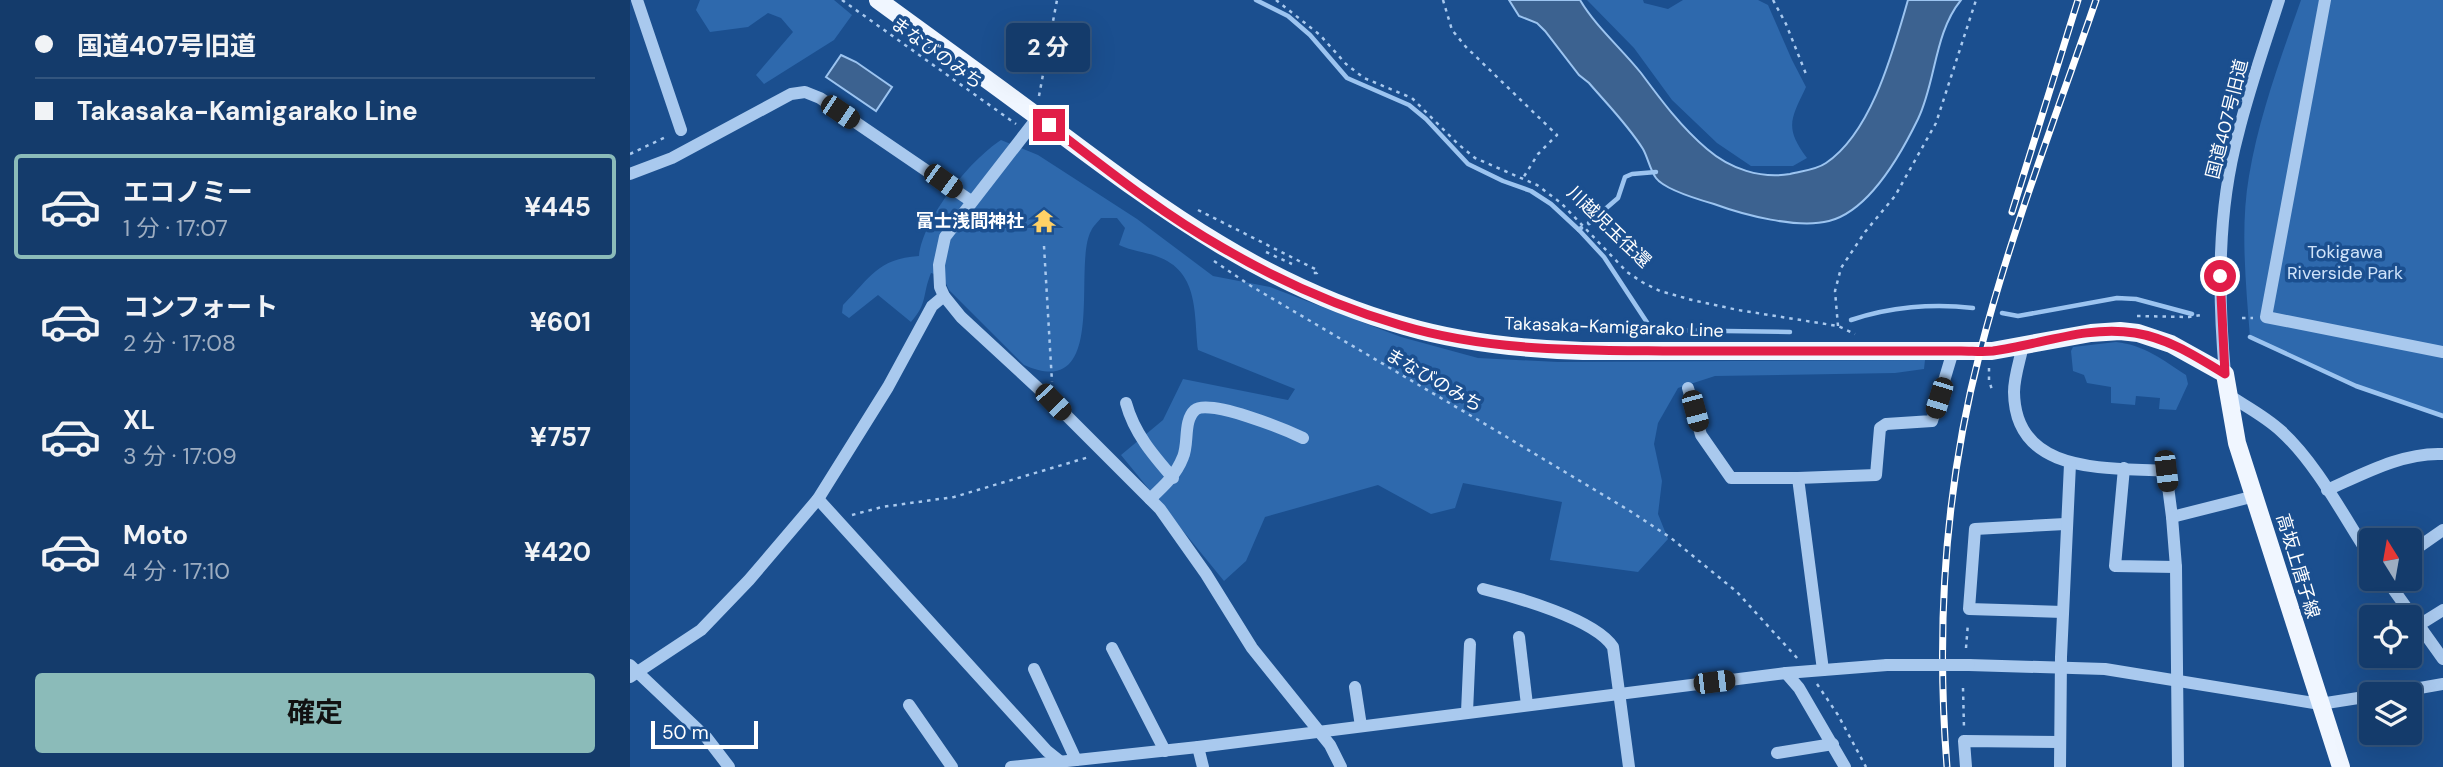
<!DOCTYPE html>
<html lang="ja">
<meta charset="utf-8">
<style>
body{margin:0;font-family:"DM Sans","Noto Sans JP",sans-serif;background:#214673;color:#f1f3f6;height:100vh;display:flex;flex-direction:column;font-size:26px;white-space:nowrap}
*{box-sizing:border-box;margin:0}
p{font-size:23px;color:#9dadc1}
.icon{flex:none;width:38px;height:38px;fill:none;stroke:currentColor;stroke-width:2;stroke-linecap:round;stroke-linejoin:round}
.map{position:relative;flex:1;overflow:hidden}
.details{display:flex;flex-direction:column;background:#143b6b;width:630px}
.details>*{flex:none}
.top-card{display:grid;align-content:center;height:154px;padding:0 35px;background:#143b6b}
.needle{width:46px;rotate:349deg}
.controls{position:absolute;left:1729px;top:528px;display:grid;gap:14px}
.controls a{display:grid;place-items:center;width:63px;height:63px;border-radius:7px;background:#143b6b;box-shadow:0 7px 28px #0002,0 0 0 2px #33557e;font-size:35px}
.scale{position:absolute;left:21px;bottom:18px;width:107px;box-sizing:border-box;padding-left:7px;border:4px solid #fff;border-top:0;font-size:19px;line-height:24px;white-space:nowrap;color:#fff;-webkit-text-stroke:5px #1b4f8f;paint-order:stroke}
.end{position:absolute;width:32px;height:32px;margin:-16px;border:9px solid #e11d48;background:#fff;box-shadow:0 0 0 4px #fff}
.from{border-radius:50%}
.bubble{position:absolute;height:49px;border-radius:7px;background:#143b6b;box-shadow:0 7px 28px #0002,0 0 0 2px #33557e;font-size:23px;font-weight:700;line-height:49px;text-align:center}
.car{position:absolute;width:21px;height:42px;margin:-21px -10px;border-radius:9px;box-shadow:0 0 5px 2px #0007;background:linear-gradient(#222 24%,#8ab4d8 0 40%,#222 0 76%,#8ab4d8 0 86%,#222 0)}
.top-card b{display:flex;align-items:center;gap:24px;height:66px;font-size:26px}
.top-card b+b{border-top:2px solid #33557e}
.top-card i{width:18px;height:18px;background:#f1f3f6}
ul{padding:0;list-style:none}
li{display:flex;align-items:center;gap:21px;height:105px;margin:0 14px 10px;padding:0 21px;border:4px solid transparent;border-radius:7px}
li div{flex:1}
li b{display:block;font-size:26px}
li em{font-style:normal;font-weight:700}
li.active{border-color:#8bbbb9}
li>.icon{width:63px;height:63px;stroke-width:1.5}
.button{display:flex;gap:14px;margin-top:auto;padding:14px 35px}
.button a{flex:1;height:80px;border-radius:7px;background:#8bbbb9;color:#111;font-size:28px;font-weight:700;line-height:80px;text-align:center}
main{display:flex;flex:1;min-height:0}
.map>svg:first-child{display:block}
.green{fill:#2e69ad}
.water{fill:#3c6290;stroke:#9cc4f0;stroke-width:2}
.lines{fill:none;stroke-linecap:round;stroke-linejoin:round}
.stream{stroke:#9cc4f0;stroke-width:4.5}
.path{stroke:#a9c9ee;stroke-width:2.5;stroke-dasharray:3.5 5;stroke-linecap:butt}
.minor{stroke:#a9c9ee;stroke-width:12}
.major{stroke:#f0f6ff;stroke-width:18}
.rail-casing{stroke:#fff;stroke-width:7}
.rail{stroke:#1b4f8f;stroke-width:4.5;stroke-dasharray:13;stroke-linecap:butt}
.minor-bridge{stroke:#a9c9ee;stroke-width:12}
.route{stroke:#e11d48;stroke-width:9}
.labels{text-anchor:middle;stroke-width:7;stroke-linejoin:round;paint-order:stroke}
.street-label{font-size:18px;fill:#fff;stroke:#1b4f8f}
.poi-label{font-size:18px;font-weight:bold;fill:#fff;stroke:#1b4f8f;text-anchor:end}
.park-label{font-size:18px;fill:#cfe3fa;stroke:#1b4f8f}
</style>
<main>
<section class="details">
<div class="top-card">
<b><i class="from"></i>国道407号旧道</b>
<b><i></i>Takasaka-Kamigarako Line</b>
</div>
<ul>
<li class="active"><svg class="icon" aria-label="car" viewBox="0 0 24 24"><path d="M5 17H2v-5l4-1 3-4h7l3 4 3 1v5h-3M9 17h6M6 11h13"/><circle cx="7" cy="17" r="2"/><circle cx="17" cy="17" r="2"/></svg><div><b>エコノミー</b><p>1 分 · 17:07</p></div><em>¥445</em></li>
<li><svg class="icon" aria-label="car" viewBox="0 0 24 24"><path d="M5 17H2v-5l4-1 3-4h7l3 4 3 1v5h-3M9 17h6M6 11h13"/><circle cx="7" cy="17" r="2"/><circle cx="17" cy="17" r="2"/></svg><div><b>コンフォート</b><p>2 分 · 17:08</p></div><em>¥601</em></li>
<li><svg class="icon" aria-label="car" viewBox="0 0 24 24"><path d="M5 17H2v-5l4-1 3-4h7l3 4 3 1v5h-3M9 17h6M6 11h13"/><circle cx="7" cy="17" r="2"/><circle cx="17" cy="17" r="2"/></svg><div><b>XL</b><p>3 分 · 17:09</p></div><em>¥757</em></li>
<li><svg class="icon" aria-label="car" viewBox="0 0 24 24"><path d="M5 17H2v-5l4-1 3-4h7l3 4 3 1v5h-3M9 17h6M6 11h13"/><circle cx="7" cy="17" r="2"/><circle cx="17" cy="17" r="2"/></svg><div><b>Moto</b><p>4 分 · 17:10</p></div><em>¥420</em></li>
</ul>
<div class="button"><a>確定</a></div>
</section>
<div class="map">
<svg width="1813" height="767" viewBox="0 0 1813 767">
<rect width="100%" height="100%" fill="#1b4f8f"/>
<g class="green">
<path d="M70 0H204L222 15 204 40 134 84 126 75 163 32 151 18 138 13 118 27 80 32 66 10Z"/>
<path d="M957 0H1013L1014 3 1038 9 1053 0H1128L1138 5 1162 60 1176 87C1161 119 1154 127 1177 158L1163 166H1121L1087 143 1042 100 1004 48Z"/>
<path d="M1671 0H1813V416L1726 386 1620 337C1616 285 1610 228 1619 176 1629 116 1651 57 1671 0Z"/>
<path d="M371 140 408 155 507 219 583 276 640 287 771 337 848 358 928 362 1295 360 1294 369 1265 373 1085 376 1048 388 1028 423 1024 444 1032 481 1028 514 1038 539 1008 572 920 560 932 502 833 483 825 508 801 514 748 485 635 517 616 561 594 581 491 455 533 420 553 379 658 400 665 389 568 350C564 315 569 274 531 258 518 252 504 252 489 245L495 228 487 218H471C468 222 463 226 461 231 442 266 480 403 394 365L319 290 313 277 301 273C292 295 298 303 281 322L248 295 219 318 212 313 213 305C241 277 247 259 289 256 293 218 340 160 371 140Z"/>
<path d="M1486 342C1514 345 1533 360 1556 375L1558 384 1546 410 1529 409 1530 398 1506 396 1505 405 1481 403V387L1457 383 1454 375 1443 371 1441 351 1443 347Z"/>
</g>
<g class="water">
<path d="M879 0H950C966 27 991 48 1011 73 1031 100 1051 127 1077 149 1100 169 1131 179 1160 174 1171 171 1186 170 1196 163 1242 132 1263 51 1278 0H1331C1304 33 1306 82 1288 119 1271 154 1239 211 1199 221 1167 229 1114 215 1084 204 1070 200 1034 189 1026 178 1020 170 1018 158 1013 149 998 125 977 104 959 83L949 75 915 31 907 23 889 16Z"/>
<path d="M211 55 226 62 262 87 246 111 196 77Z"/>
</g>
<g class="lines">
<g class="stream">
<path d="M626 0 658 16 680 35 717 78 779 105 796 119 838 164 873 181 901 191 921 204 949 230 951 228"/>
<path d="M959 223 988 198 995 177 1002 174 1026 172"/>
<path d="M949 230 974 257 1022 330 1160 332"/>
<path d="M1372 313 1388 316 1487 298 1506 299 1562 314"/>
<path d="M1221 320C1259 307 1303 303 1343 308"/>
<path d="M1620 337 1726 386 1813 416"/>
</g>
<g class="path">
<path d="M212 0 386 124"/>
<path d="M646 0 690 35 716 64 734 78 782 98 828 144 845 158 907 185 931 203 997 272 1012 282 1030 291 1062 300 1108 310 1208 326 1225 334"/>
<path d="M813 0 822 30 836 47 927 135 908 154 893 178"/>
<path d="M1143 0 1156 24 1176 74"/>
<path d="M409 96 427 0"/>
<path d="M0 154 38 136"/>
<path d="M568 210 687 270V273H680"/>
<path d="M414 246 422 382"/>
<path d="M636 252 662 264"/>
<path d="M584 261 621 286 860 427 1000 511 1041 538 1107 592 1168 659"/>
<path d="M1507 316 1559 317 1571 315"/>
<path d="M1612 318H1623"/>
<path d="M1208 326 1205 291 1211 268 1235 232 1265 196 1306 123 1346 0"/>
<path d="M1359 368V380L1362 390"/>
<path d="M222 515 252 507 324 497 459 457"/>
<path d="M1336 648 1338 623"/>
<path d="M1187 684 1208 715 1236 767"/>
<path d="M1333 688 1334 728"/>
</g>
<g class="minor">
<path d="M7 0 51 130"/>
<path d="M1695 0 1636 317 1813 352"/>
<path d="M408 117 315 237 309 265 310 287 314 296 331 317 423 402 530 509 576 574 622 648 700 745 711 767"/>
<path d="M0 174 42 158 161 94 175 92 190 98 341 201"/>
<path d="M1393 345C1390 360 1384 377 1384 392 1385 476 1478 467 1536 471L1542 517 1625 496"/>
<path d="M1595 374C1588 294 1587 212 1608 134 1619 89 1635 44 1649 0"/>
<path d="M1058 388 1071 435 1101 478H1168L1246 475 1250 428 1256 424 1302 421 1323 351"/>
<path d="M1597 394C1615 406 1635 416 1651 431 1687 464 1714 517 1741 558"/>
<path d="M496 403C504 433 523 455 543 478"/>
<path d="M1494 468 1485 566 1546 567"/>
<path d="M1168 478 1193 670"/>
<path d="M1697 490C1733 474 1773 452 1813 454"/>
<path d="M188 499 417 751 432 763"/>
<path d="M520 499C534 486 546 475 553 457 559 443 553 421 565 410 579 398 656 430 673 438"/>
<path d="M1542 517 1546 567 1548 767"/>
<path d="M1780 553 1813 530"/>
<path d="M1756 579 1813 659"/>
<path d="M853 589C886 597 965 619 983 647L999 767"/>
<path d="M1433 612 1339 609 1345 529 1435 524"/>
<path d="M1789 625 1813 610"/>
<path d="M889 637 897 705"/>
<path d="M482 648 535 751"/>
<path d="M0 665 76 737 99 767"/>
<path d="M1339 665 1475 669 1690 704 1741 696"/>
<path d="M404 669 446 760"/>
<path d="M1156 673 1169 688 1215 767"/>
<path d="M0 677 71 630 119 580 188 499 258 387 302 306 314 296"/>
<path d="M725 687 731 726"/>
<path d="M1750 695 1813 684"/>
<path d="M279 705 322 767"/>
<path d="M837 712 840 644"/>
<path d="M568 747 573 767"/>
<path d="M1147 753 1203 744"/>
<path d="M381 767 568 747 1156 673 1257 665"/>
<path d="M1336 767 1334 741 1430 742"/>
<path d="M1430 767 1431 657 1440 464"/>
</g>
<path class="major" d="M248 0C307 43 365 85 423 128 535 212 638 288 775 326 833 343 893 349 953 351H1362L1461 333 1490 331 1508 333 1541 344 1595 374 1607 443 1711 767"/>
<g class="rail-casing">
<g id="rail">
<path d="M1382 212 1448 0"/>
<path d="M1317 767C1306 628 1315 487 1350 352 1381 232 1426 116 1466 0"/>
</g>
</g>
<use href="#rail" class="rail"/>
<path class="minor-bridge" d="M1257 665H1339"/>
</g>
<g class="lines">
<path class="route" d="M419 125C475 168 531 213 593 248 648 280 709 307 770 325 860 352 951 350 1044 351 1139 351 1235 351 1331 351 1342 351 1353 352 1363 351 1409 345 1457 325 1505 333 1538 338 1567 357 1595 374L1590 276"/>
</g>
<defs>
<g id="temple-bare" transform="scale(1.89)"><path d="M0-6L5-2H3V0L6.5 2.5H4V6H1.5V3h-3V6H-4V2.5H-6.5L-3 0V-2H-5Z" fill="#ffd166" stroke="#1b4f8f" stroke-width="2.5" paint-order="stroke"/></g>
</defs>
<g fill-rule="evenodd">
<use href="#temple-bare" x="414" y="221"/>
</g>
<g class="labels">
<g class="street-label">
<text transform="translate(307 53) rotate(36)" y="6">まなびのみち</text>
<text transform="translate(1597 119) rotate(-76)" y="6">国道407号旧道</text>
<text transform="translate(979 227) rotate(44)" y="6">川越児玉往還</text>
<text transform="translate(984 327) rotate(2)" y="6">Takasaka-Kamigarako Line</text>
<text transform="translate(804 380) rotate(30)" y="6">まなびのみち</text>
<text transform="translate(1668 566) rotate(73)" y="6">高坂上唐子線</text>
</g>
<g class="poi-label">
<text x="394" y="227">富士浅間神社</text>
</g>
<g class="park-label">
<text x="1715" y="258">Tokigawa<tspan x="1715" dy="21">Riverside Park</tspan></text>
</g>
</g>
</svg>
<div class="controls">
<a><svg class="needle" viewBox="-14 -14 28 28"><path d="M0-13l5 13h-10z" fill="#e53935"/><path d="M0 13l5-13h-10z" fill="#9dadc1"/></svg></a>
<a><svg class="icon" aria-label="locate" viewBox="0 0 24 24"><circle cx="12" cy="12" r="6"/><path d="M12 2v4M12 18v4M2 12h4M18 12h4"/></svg></a>
<a><svg class="icon" aria-label="layers" viewBox="0 0 24 24"><path d="M12 4l9 5-9 5-9-5zM3 14l9 5 9-5"/></svg></a>
</div>
<div class="scale">50 m</div>
<i class="end from" style="left:1590px;top:276px"></i>
<i class="end" style="left:419px;top:125px"></i>
<div class="bubble" style="left:376px;top:23px;width:84px">2 分</div>
<i class="car" style="left:210px;top:112px;rotate:124deg"></i>
<i class="car" style="left:313px;top:181px;rotate:126deg"></i>
<i class="car" style="left:1309px;top:398px;rotate:197deg"></i>
<i class="car" style="left:423px;top:402px;rotate:136deg"></i>
<i class="car" style="left:1065px;top:411px;rotate:165deg"></i>
<i class="car" style="left:1536px;top:471px;rotate:173deg"></i>
<i class="car" style="left:1084px;top:682px;rotate:83deg"></i>
</div>
</main>
